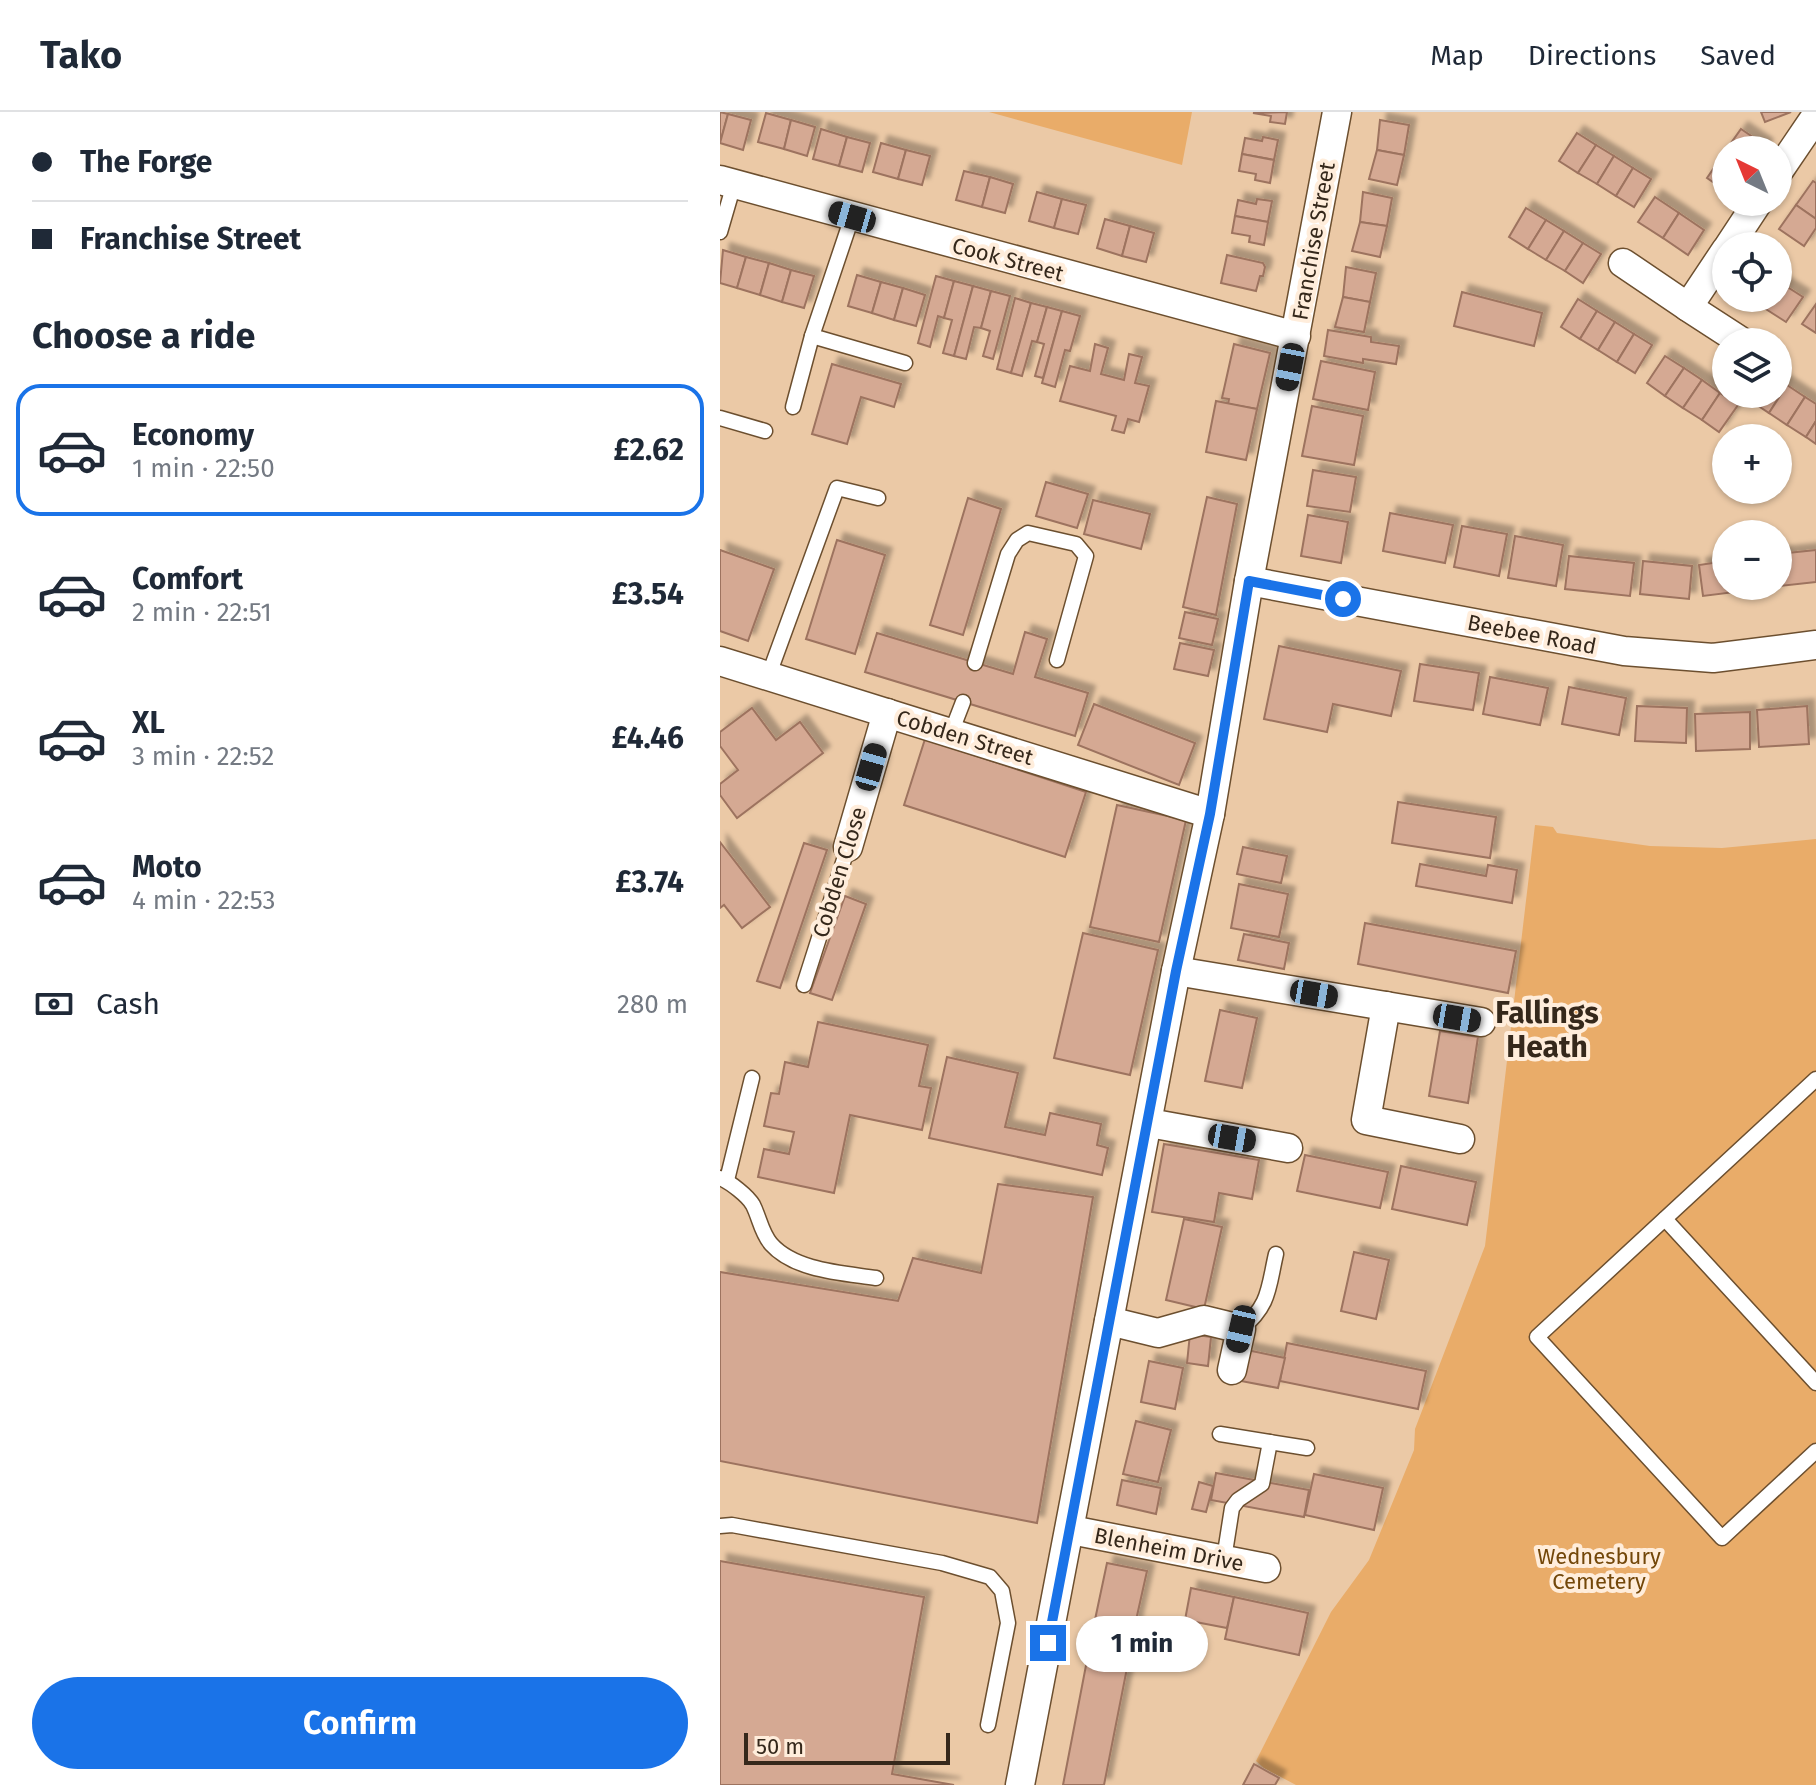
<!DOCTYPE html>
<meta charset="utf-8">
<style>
body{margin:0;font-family:"Fira Sans",sans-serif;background:#f2f2f3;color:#1f2937;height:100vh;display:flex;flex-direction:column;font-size:30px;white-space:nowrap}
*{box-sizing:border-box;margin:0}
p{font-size:26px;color:#747a83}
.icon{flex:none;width:44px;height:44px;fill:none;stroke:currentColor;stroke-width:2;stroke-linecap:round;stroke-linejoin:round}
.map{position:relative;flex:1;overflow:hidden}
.sheet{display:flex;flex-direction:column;background:#fff;width:720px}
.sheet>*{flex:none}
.hud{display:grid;align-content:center;height:176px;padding:0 32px;background:#fff}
.needle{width:52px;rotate:317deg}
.fabs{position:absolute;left:992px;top:24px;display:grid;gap:16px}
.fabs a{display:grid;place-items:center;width:80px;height:80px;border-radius:50%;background:#fff;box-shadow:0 2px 6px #0004;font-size:40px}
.scale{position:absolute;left:24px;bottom:20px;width:206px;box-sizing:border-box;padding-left:8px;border:4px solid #35281b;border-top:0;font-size:22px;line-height:28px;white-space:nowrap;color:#35281b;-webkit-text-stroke:6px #ffeddb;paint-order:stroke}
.end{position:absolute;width:36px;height:36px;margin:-18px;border:10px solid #1a73e8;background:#fff;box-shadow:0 0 0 4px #fff}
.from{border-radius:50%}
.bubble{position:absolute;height:56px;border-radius:28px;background:#fff;box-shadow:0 2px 6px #0004;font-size:26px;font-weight:700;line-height:56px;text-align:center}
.car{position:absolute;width:24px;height:48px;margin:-24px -12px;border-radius:10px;box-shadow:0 0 6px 2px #0007;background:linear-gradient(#222 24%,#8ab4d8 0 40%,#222 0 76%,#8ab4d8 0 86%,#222 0)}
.hud b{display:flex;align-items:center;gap:28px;height:76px;font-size:30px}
.hud b+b{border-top:2px solid #e0e1e3}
.hud i{width:20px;height:20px;background:#1f2937}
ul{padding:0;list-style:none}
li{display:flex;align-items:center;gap:24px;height:132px;margin:0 16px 12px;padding:0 16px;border:4px solid transparent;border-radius:24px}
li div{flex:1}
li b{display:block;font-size:30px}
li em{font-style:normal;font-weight:700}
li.on{border-color:#1a73e8}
li>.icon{width:72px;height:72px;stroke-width:1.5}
h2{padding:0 32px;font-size:36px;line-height:96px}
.pay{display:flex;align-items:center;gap:20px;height:88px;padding:0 32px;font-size:30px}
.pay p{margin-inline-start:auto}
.action{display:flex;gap:16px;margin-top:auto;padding:16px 32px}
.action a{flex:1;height:92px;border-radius:48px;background:#1a73e8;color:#fff;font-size:32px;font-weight:700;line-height:92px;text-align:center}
header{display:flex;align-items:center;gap:48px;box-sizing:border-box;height:112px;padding:0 40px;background:#fff;border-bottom:2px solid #e0e1e3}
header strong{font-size:38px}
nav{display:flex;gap:44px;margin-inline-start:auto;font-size:28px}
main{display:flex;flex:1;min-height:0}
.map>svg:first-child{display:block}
.green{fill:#e9ac69}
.building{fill:#d5a993;stroke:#9d735f;stroke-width:2;filter:url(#shadow)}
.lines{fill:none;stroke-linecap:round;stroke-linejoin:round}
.lane-casing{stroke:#6c4f2f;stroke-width:17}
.street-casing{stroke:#6c4f2f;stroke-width:31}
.lane{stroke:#fff;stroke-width:14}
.street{stroke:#fff;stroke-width:28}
.route{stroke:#1a73e8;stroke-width:10}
.labels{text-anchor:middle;stroke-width:8;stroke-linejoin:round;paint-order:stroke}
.street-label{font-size:22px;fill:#35281b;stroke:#ffeddb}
.park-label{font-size:22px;fill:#734709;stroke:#ffeddb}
.district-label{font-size:30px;font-weight:bold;fill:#35281b;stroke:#ffeddb}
</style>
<header>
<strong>Tako</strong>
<nav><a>Map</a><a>Directions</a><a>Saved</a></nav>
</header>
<main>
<section class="sheet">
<div class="hud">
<b><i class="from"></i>The Forge</b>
<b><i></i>Franchise Street</b>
</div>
<h2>Choose a ride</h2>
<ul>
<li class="on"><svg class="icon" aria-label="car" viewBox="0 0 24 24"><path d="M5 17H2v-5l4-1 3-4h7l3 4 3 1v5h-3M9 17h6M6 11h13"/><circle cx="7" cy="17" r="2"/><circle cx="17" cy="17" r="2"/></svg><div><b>Economy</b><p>1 min · 22:50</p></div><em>£2.62</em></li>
<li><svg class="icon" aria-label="car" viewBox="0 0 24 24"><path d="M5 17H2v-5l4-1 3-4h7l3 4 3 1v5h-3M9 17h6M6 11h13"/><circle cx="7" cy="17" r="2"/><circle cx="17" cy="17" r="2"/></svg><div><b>Comfort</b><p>2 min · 22:51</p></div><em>£3.54</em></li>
<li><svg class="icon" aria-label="car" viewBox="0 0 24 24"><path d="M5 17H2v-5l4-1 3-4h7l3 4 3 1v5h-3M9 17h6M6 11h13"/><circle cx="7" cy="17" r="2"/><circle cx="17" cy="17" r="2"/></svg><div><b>XL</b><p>3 min · 22:52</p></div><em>£4.46</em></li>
<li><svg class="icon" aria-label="car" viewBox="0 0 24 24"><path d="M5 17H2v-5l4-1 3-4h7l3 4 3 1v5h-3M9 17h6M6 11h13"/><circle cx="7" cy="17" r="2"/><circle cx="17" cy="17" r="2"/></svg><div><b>Moto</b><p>4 min · 22:53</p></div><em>£3.74</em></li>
</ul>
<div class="pay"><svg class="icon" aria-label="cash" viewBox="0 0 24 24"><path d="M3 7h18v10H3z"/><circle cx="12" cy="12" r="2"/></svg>Cash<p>280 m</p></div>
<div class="action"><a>Confirm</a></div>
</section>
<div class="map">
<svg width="1096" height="1673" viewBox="0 0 1096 1673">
<defs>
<filter id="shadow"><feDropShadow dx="7" dy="-7" stdDeviation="2" flood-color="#0004"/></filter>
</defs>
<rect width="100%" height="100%" fill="#ebc9a6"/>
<g class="green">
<path d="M269 0H472L462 53Z"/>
<path d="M815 713 833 715 837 721 930 734 1002 736 1096 727V1673H576L544 1656 536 1649 611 1500 649 1448 694 1338 695 1317 765 1134Z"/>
</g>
<g class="building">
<path d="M0 0 8 2 0 31Z"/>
<path d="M567 0 565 12 550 10 551 4 533 1Z"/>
<path d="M1041 0H1071L1045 10Z"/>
<path d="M46 1 71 8 64 37 38 30Z"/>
<path d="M8 2 31 8 23 38 0 31Z"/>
<path d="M71 8 95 15 87 44 64 37Z"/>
<path d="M660 8 689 13 684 43 657 38Z"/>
<path d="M101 17 127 25 119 54 93 47Z"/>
<path d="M1021 17 1046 34 1043 38H1006Z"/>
<path d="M857 21 876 33 858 61 839 49Z"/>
<path d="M127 25 150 31 142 60 119 54Z"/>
<path d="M543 25 558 28 554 48 522 42 525 26 542 29Z"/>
<path d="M161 31 186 38 178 67 153 60Z"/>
<path d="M876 33 894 44 877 72 858 61Z"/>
<path d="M186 38 210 44 202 73 178 67Z"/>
<path d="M657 38 684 43 677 73 649 67Z"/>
<path d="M1004 41 1006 43V79L987 66Z"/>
<path d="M522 42 554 48 550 71 535 68 536 62 519 59Z"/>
<path d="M894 44 913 56 896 84 877 72Z"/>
<path d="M913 56 931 67 914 95 896 84Z"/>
<path d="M244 59 270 65 262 95 236 88Z"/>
<path d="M270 65 293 72 285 101 262 95Z"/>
<path d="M1093 69 1096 71V107L1076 93Z"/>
<path d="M317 80 342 87 334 116 309 109Z"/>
<path d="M643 80 672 86 667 114 640 110Z"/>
<path d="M935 85 959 101 943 126 918 110Z"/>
<path d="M342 87 366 93 358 122 334 116Z"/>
<path d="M537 87 552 89 548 110 515 104 518 88 536 92Z"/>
<path d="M1076 93 1096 107V116L1084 134 1059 117Z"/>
<path d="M806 96 826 108 808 137 789 125Z"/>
<path d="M959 101 984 118 968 143 943 126Z"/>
<path d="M515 104 548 110 544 133 529 130 530 124 512 121Z"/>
<path d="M385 107 410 114 402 144 377 136Z"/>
<path d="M826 108 844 119 826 148 808 137Z"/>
<path d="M640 110 667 114 660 145 632 139Z"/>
<path d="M410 114 434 121 426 150 402 144Z"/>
<path d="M844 119 863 131 845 159 826 148Z"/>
<path d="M863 131 881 142 863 171 845 159Z"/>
<path d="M3 138 26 145 17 176 0 171Z"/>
<path d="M507 143 543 151 545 155 543 164H540L536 179 501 171Z"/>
<path d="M26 145 49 151 40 183 17 176Z"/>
<path d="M49 151 71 158 62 190 40 183Z"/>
<path d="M626 155 656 161 650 190 623 185Z"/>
<path d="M71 158 94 164 84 196 62 190Z"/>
<path d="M137 163 161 170 152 201 128 194Z"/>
<path d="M216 164 234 169 224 206 218 204 210 235 198 231Z"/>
<path d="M234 169 253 174 234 244 223 241 232 208 224 206Z"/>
<path d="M1058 169 1083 185 1066 210 1041 194 1046 186H1058Z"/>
<path d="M161 170 183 176 174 208 152 201Z"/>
<path d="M253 174 271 179 261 216 254 215 246 247 234 244Z"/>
<path d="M183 176 205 183 196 214 174 208Z"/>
<path d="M271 179 290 184 273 247 263 244 270 219 261 216Z"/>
<path d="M742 180 822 201 814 234 734 214Z"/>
<path d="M623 185 650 190 644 220 615 215Z"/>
<path d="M295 186 311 191 291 261 277 257Z"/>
<path d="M858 187 877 199 860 227 841 215Z"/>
<path d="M311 191 327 195 317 230 312 229 302 264 291 261Z"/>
<path d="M1096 192V221L1082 212Z"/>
<path d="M327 195 342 199 323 266 315 264 324 232 317 230Z"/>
<path d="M342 199 360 204 350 239 345 238 335 275 322 271Z"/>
<path d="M877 199 895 210 878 238 860 227Z"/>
<path d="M895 210 914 222 897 250 878 238Z"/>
<path d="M608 218 651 225V230L679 234 676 252 643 247V251L604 244Z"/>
<path d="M914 222 932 233 915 261 897 250Z"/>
<path d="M375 232 388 236 381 262 404 268 409 242 422 245 415 271 429 274 419 310 408 307 404 321 392 318 396 304 340 289 350 254 370 259Z"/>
<path d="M514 232 550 241 537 297 508 292 509 287 502 286Z"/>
<path d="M945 244 964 256 945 284 927 271Z"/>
<path d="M601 249 655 260 648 298 593 287Z"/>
<path d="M112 252 181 272 174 295 141 285 127 332 92 322Z"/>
<path d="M964 256 982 268 963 296 945 284Z"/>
<path d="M1058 267 1067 273 1049 301 1031 289 1035 282H1058Z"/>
<path d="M982 268 1000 281 982 308 963 296Z"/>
<path d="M1067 273 1085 285 1067 313 1049 301Z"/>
<path d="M1000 281 1018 293 999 320 982 308Z"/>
<path d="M1085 285 1096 292V309L1086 325 1067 313Z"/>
<path d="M496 289 537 297 526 348 486 340Z"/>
<path d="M592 294 643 304 634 353 582 344Z"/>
<path d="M1096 309V332L1086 325Z"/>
<path d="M593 358 636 365 630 400 587 394Z"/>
<path d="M326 370 368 382 357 416 316 404Z"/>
<path d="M487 385 517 392 496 503 463 495Z"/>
<path d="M248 386 281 397 243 523 210 513Z"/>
<path d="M373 388 430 402 421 437 364 422Z"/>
<path d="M670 401 733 413 725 451 663 439Z"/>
<path d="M588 403 628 410 621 451 581 444Z"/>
<path d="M742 414 787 422 779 464 734 455Z"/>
<path d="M795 424 843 433 836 474 788 466Z"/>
<path d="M117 428 165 443 135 542 86 527Z"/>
<path d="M0 438 54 457 28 529 0 519Z"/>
<path d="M1096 438V470L1060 474 1058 442Z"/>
<path d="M849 444 914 451 910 484 845 477Z"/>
<path d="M923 449 972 454 969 487 920 482Z"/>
<path d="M1006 449V474L1047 476 983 484 979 453Z"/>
<path d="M465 500 498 507 492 533 459 526Z"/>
<path d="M305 520 327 527 315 565 368 581 355 624 145 560 157 521 293 562Z"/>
<path d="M460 531 494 538 488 564 454 557Z"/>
<path d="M559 534 681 559 671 604 613 592 607 620 544 607Z"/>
<path d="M700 552 759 561 753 598 694 589Z"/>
<path d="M770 565 828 576 820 613 763 602Z"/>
<path d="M849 575 906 586 899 623 842 612Z"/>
<path d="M374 592 475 631 459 673 358 633Z"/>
<path d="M917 594 967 596 966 631 915 629Z"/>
<path d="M1087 594 1089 632 1039 635 1037 598Z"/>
<path d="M32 596 56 628 80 610 103 641 17 706 0 683V672L18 658 0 634V620Z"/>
<path d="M1030 600V637L976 639 975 602Z"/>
<path d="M205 627 366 680 345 745 184 693Z"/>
<path d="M678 690 776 705 770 746 672 731Z"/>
<path d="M397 693 466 708 439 830 370 815Z"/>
<path d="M0 730 50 795 22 816 4 793 0 796Z"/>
<path d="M84 731 107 738 60 876 37 869Z"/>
<path d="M523 735 567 744 561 771 517 762Z"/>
<path d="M700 752 766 764 768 753 797 758 792 791 696 774Z"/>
<path d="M519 772 568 782 559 825 511 816Z"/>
<path d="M125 784 146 792 112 888 90 881Z"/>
<path d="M645 811 796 839 788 881 638 852Z"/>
<path d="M363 821 438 838 410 963 334 946Z"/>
<path d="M524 822 569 831 564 857 518 848Z"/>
<path d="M500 898 537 906 522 976 485 969Z"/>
<path d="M98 910 208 933 199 974 211 976 202 1018 130 1003 114 1081 38 1065 44 1037 69 1042 74 1020 44 1014 51 981 59 982 65 950 88 955Z"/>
<path d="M720 919 758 925 748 991 709 984Z"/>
<path d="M227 945 298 961 285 1015 325 1023 330 1001 381 1012 377 1033 388 1036 382 1063 209 1026Z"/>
<path d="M444 1032 539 1048 532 1087 499 1081 494 1110 432 1100Z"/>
<path d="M585 1043 668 1060 660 1096 577 1079Z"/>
<path d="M681 1054 756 1070 747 1113 672 1097Z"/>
<path d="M278 1072 373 1085 317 1411 0 1349V1160L178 1189 193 1146 261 1161Z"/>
<path d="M464 1107 502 1115 484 1197 446 1188Z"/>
<path d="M634 1140 669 1148 656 1207 621 1199Z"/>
<path d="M470 1222 491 1225 488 1254 467 1251Z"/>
<path d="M567 1231 706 1259 698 1297 560 1269Z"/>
<path d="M527 1238 565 1246 558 1276 521 1269Z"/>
<path d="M429 1249 463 1256 455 1297 421 1290Z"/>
<path d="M416 1309 451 1318 438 1370 403 1362Z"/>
<path d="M496 1361 589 1378 584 1405 491 1388Z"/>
<path d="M594 1362 663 1376 654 1418 585 1403Z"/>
<path d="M402 1368 441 1376 436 1402 397 1393Z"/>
<path d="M479 1370 493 1374 486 1400 472 1397Z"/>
<path d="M0 1449 204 1485 172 1662 234 1673H0Z"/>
<path d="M387 1451 427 1459 408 1544 369 1536Z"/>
<path d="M471 1476 514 1485 507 1516 465 1508Z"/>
<path d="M514 1485 588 1501 579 1543 505 1527Z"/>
<path d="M368 1543 408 1551 384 1673H343Z"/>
<path d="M534 1652 559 1666 555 1673H523Z"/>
</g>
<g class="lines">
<g class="lane-casing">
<g id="lane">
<path d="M132 105 92 224 185 251"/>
<path d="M0 120 14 72"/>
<path d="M73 295 92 224"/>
<path d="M0 306 45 319"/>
<path d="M255 551 288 442 297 428 308 421 356 432 366 444 337 548"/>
<path d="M48 565 117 376 158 386"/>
<path d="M231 621 243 590"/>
<path d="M84 873 128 735"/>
<path d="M1096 967 817 1225 1002 1426 1096 1339"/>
<path d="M0 1066C10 1070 28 1084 33 1093 40 1107 41 1120 51 1132 75 1159 123 1161 156 1166"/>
<path d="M7 1068 32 966"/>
<path d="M945 1107 1096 1271"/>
<path d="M521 1217C550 1193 548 1177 556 1142"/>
<path d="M500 1322 587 1336"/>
<path d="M0 1414 12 1413 222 1451 270 1465 282 1479 288 1511 268 1613"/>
<path d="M504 1447 512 1396 518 1388 542 1372 550 1330"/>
</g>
</g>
<g class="street-casing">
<g id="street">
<path d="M1058 60 1096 4"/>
<path d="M0 68 576 224"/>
<path d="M1009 134 1038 90"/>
<path d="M903 151 968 195 1006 138"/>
<path d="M968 195 1022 230"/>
<path d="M529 469 904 539 993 546 1096 533"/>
<path d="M0 549 490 702"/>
<path d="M128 735 167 601"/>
<path d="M456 859 761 910"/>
<path d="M666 894 646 1008 740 1027"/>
<path d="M429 1011 568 1036"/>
<path d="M389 1209 438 1221 484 1208 521 1217 512 1258"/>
<path d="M351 1418 546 1456"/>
<path d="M300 1673 456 859 490 702 529 469 617 0"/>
</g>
</g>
<use href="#lane" class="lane"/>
<use href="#street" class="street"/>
</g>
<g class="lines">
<path class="route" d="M328 1531 456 859 490 702 529 469 623 487"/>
</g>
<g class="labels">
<g class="street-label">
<text transform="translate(593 129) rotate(-80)" y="8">Franchise Street</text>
<text transform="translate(288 147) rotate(15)" y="8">Cook Street</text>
<text transform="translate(812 522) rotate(11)" y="8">Beebee Road</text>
<text transform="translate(245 625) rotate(17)" y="8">Cobden Street</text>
<text transform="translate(119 760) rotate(-73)" y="8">Cobden Close</text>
<text transform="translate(449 1437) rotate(11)" y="8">Blenheim Drive</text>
</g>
<g class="park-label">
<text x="879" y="1452">Wednesbury<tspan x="879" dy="25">Cemetery</tspan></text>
</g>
<g class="district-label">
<text x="827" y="911">Fallings<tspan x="827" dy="34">Heath</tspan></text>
</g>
</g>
</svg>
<div class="fabs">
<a><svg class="needle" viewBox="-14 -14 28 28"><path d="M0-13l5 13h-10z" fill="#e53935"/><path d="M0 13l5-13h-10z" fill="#747a83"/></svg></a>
<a><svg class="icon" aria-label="locate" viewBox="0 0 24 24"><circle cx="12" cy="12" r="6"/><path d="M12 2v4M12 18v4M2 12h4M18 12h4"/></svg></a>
<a><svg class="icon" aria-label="layers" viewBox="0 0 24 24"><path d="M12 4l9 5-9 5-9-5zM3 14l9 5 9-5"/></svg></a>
<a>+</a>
<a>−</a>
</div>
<div class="scale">50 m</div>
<i class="end from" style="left:623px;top:487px"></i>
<i class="end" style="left:328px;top:1531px"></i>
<div class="bubble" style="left:356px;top:1504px;width:132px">1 min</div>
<i class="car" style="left:132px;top:105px;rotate:286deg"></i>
<i class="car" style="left:570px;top:255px;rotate:191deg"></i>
<i class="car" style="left:151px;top:655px;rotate:16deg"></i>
<i class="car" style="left:594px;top:882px;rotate:100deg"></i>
<i class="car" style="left:737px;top:906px;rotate:100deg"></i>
<i class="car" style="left:512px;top:1026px;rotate:100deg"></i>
<i class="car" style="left:521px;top:1217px;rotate:193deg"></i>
</div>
</main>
